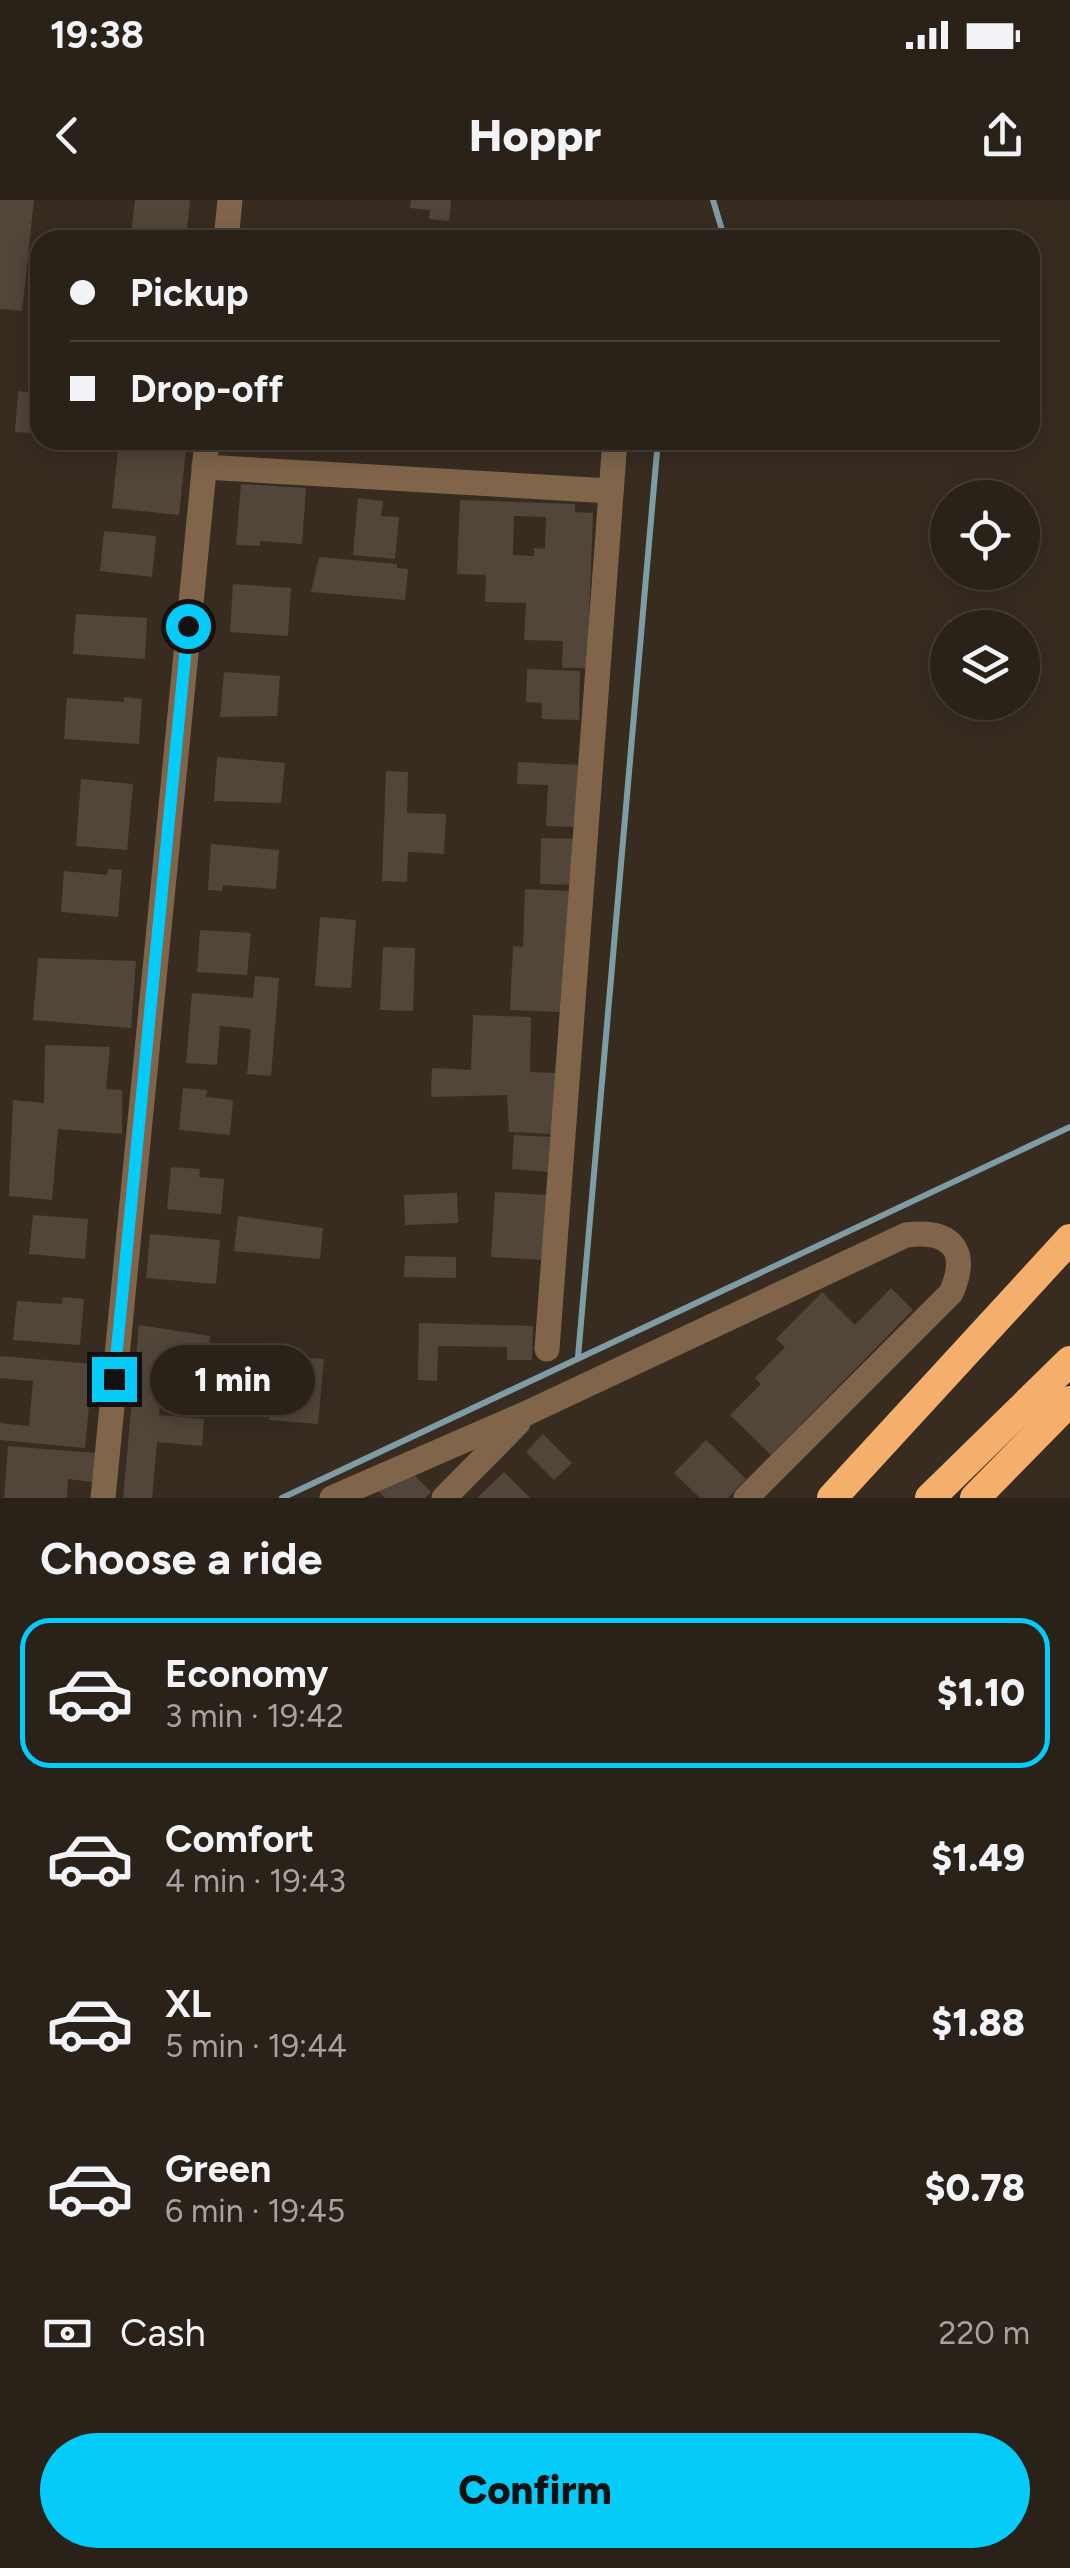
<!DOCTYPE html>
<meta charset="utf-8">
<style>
body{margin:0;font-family:Figtree,sans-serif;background:#362e26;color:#f1f3f6;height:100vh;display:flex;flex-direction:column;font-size:38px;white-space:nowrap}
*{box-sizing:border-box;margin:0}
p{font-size:32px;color:#a5a3a2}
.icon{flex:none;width:55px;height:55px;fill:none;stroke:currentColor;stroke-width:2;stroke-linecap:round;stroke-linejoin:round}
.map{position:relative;height:1298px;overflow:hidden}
.details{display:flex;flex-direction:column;background:#2a2119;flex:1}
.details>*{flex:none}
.top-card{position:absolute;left:30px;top:30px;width:1010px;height:220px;border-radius:30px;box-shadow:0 5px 25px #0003,0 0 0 2px #463e38;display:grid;align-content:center;height:220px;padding:0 40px;background:#2a2119}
.buttons{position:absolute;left:930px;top:280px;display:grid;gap:20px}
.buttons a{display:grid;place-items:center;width:110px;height:110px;border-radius:50%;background:#2a2119;box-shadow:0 5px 25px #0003,0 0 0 2px #463e38;font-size:50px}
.end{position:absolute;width:45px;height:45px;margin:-22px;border:12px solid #05cbf9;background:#111;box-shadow:0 0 0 5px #111}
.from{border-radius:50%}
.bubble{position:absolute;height:70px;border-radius:35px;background:#2a2119;box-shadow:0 5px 25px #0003,0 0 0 2px #463e38;font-size:32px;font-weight:800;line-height:70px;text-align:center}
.top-card b{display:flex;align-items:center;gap:35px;height:95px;font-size:38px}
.top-card b+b{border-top:2px solid #463e38}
.top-card i{width:25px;height:25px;background:#f1f3f6}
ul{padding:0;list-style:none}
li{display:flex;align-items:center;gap:30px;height:150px;margin:0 20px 15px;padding:0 20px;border:5px solid transparent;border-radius:30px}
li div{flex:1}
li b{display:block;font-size:38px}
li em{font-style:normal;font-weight:800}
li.current{border-color:#05cbf9}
li>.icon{width:90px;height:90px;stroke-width:1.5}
h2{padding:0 40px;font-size:45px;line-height:120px}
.pay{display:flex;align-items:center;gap:25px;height:110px;padding:0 40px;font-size:38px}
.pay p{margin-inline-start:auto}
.primary-button{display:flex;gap:20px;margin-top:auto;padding:20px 40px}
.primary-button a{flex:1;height:115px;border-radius:60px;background:#05cbf9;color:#111;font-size:40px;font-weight:800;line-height:115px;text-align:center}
.status{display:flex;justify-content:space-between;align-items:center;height:70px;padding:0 50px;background:#2a2119;direction:ltr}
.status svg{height:28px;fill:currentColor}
header{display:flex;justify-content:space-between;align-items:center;height:130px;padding:0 40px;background:#2a2119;font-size:45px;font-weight:800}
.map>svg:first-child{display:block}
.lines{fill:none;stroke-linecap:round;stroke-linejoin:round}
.stream{stroke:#7e9ca6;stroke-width:6}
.building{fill:#524539;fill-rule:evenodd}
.minor{stroke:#81654b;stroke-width:25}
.highway{stroke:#f4af6c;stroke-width:30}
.route{stroke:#05cbf9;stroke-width:12}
</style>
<div class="status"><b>19:38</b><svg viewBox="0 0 49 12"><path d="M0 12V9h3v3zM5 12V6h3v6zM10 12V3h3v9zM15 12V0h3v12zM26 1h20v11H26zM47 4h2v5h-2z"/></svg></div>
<header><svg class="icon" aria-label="back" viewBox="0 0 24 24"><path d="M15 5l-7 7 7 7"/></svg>Hoppr<svg class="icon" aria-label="share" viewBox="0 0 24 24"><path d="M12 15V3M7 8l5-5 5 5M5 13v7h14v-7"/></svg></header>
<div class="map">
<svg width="1070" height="1298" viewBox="0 0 1070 1298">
<rect width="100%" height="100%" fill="#382c21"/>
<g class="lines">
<g class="stream">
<path d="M713 0 725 40"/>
<path d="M578 1157 658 240"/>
<path d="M282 1298 1070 927"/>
</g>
</g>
<g class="building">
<path d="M0 0H34L22 111 0 109Z"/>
<path d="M135 0H190L186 40H130Z"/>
<path d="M411 0H451L449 21 429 19 430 10 410 8Z"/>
<path d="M18 191 40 193V234L15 232Z"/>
<path d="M119 240H187L179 315 112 308Z"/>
<path d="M396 240H481L480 250Z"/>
<path d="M241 284 306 288 302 344 260 341V346L236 345Z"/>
<path d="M358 298 383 301 381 316 399 317 395 359 353 355Z"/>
<path d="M460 300 575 304V312L593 313 587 468H562L563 441 524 440 526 403 485 402 486 375 457 374ZM514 316 546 317 545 349 534 348V356L513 355Z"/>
<path d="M104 331 156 336 152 377 100 371Z"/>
<path d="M319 357 397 364V368L408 369 405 400 311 392Z"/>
<path d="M233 384 291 388 288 436 230 432Z"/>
<path d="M76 414 147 418 145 459 73 454Z"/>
<path d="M527 469 580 471 579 520 542 519V503L526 502Z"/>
<path d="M224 472 280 476 277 516 220 517Z"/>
<path d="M124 497 142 499 139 544 64 539 67 498 124 502Z"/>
<path d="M217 557 285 563 281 603 214 601Z"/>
<path d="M518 562 581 565 579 627 546 626 548 585 517 584Z"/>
<path d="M386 571 408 572 407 613 446 614 444 654 408 652 407 682 382 681Z"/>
<path d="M81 579 133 584 127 650 76 646Z"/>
<path d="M541 638 581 639 579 685 540 684Z"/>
<path d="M211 644 279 650 276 689 223 685 222 691 208 690Z"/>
<path d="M108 669 122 670 118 717 61 712 64 671 107 675Z"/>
<path d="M525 689 569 691 560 812 510 810 513 746 523 747Z"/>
<path d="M320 717 356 720 351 788 315 786Z"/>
<path d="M200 730 251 733 247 775 197 772Z"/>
<path d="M383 747 415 748 413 811 380 810Z"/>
<path d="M38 758 136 761 131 828 33 820Z"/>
<path d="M255 776 279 778 271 876 247 874 251 829 220 826 217 865 186 863 192 793 253 798Z"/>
<path d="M473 815 531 817 530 872 556 873 554 934 509 932 507 895 431 897 432 868 471 870Z"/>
<path d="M45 845 110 847 106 889 122 890V934L58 929 52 1000 9 996 13 900 44 903Z"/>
<path d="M183 888 207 890 206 897 233 900 230 935 179 930Z"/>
<path d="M514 935 550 937 548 972 512 969Z"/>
<path d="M171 967 200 969 199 977 224 979 221 1014 167 1009Z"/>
<path d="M495 992 549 995 544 1060 491 1057Z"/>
<path d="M457 993 458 1023 405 1025 404 995Z"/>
<path d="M33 1015 88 1019 85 1059 29 1054Z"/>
<path d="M238 1016 323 1028 320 1059 234 1051Z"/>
<path d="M150 1034 220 1040 216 1084 146 1078Z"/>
<path d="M405 1056 456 1057V1078L404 1077Z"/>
<path d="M891 1088 913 1110 771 1255 730 1215 761 1184 755 1178 785 1147 776 1139 822 1092 855 1125Z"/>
<path d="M63 1097 84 1099 80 1145 13 1140 17 1101 62 1104Z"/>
<path d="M419 1123 533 1126 532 1160H507V1147L438 1146 437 1181 418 1180Z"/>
<path d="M139 1125 210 1136 207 1167 164 1163 159 1215 204 1219 202 1246 157 1242 152 1298H123Z"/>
<path d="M275 1155 324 1159 318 1224 269 1220Z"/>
<path d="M0 1156 93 1164 85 1248 0 1240V1223L29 1226 33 1181 0 1178Z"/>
<path d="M543 1234 572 1263 554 1280 526 1252Z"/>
<path d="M706 1240 746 1279 728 1298H700L674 1273Z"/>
<path d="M8 1246 95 1253 92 1282 68 1279 67 1298H4Z"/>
<path d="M410 1271 431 1292 425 1298H385L376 1289Z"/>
<path d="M504 1272 530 1298H477Z"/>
</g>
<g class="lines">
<g class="minor">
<path d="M226 40 230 0"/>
<path d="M204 267 611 291"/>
<path d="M547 1149 615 240"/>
<path d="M103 1298 207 240"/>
<path d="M332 1298 527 1213 906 1035C951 1029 970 1050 951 1093L746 1298"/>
<path d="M444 1298 518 1223"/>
</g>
<g class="highway">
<path d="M832 1298 1070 1039"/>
<path d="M930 1298 1070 1161"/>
<path d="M975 1298 1070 1201"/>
</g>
</g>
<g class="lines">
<path class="route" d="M114 1179 188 426"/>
</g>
</svg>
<div class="buttons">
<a><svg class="icon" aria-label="locate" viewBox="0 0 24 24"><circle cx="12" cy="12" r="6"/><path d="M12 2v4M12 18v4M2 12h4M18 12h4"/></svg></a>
<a><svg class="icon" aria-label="layers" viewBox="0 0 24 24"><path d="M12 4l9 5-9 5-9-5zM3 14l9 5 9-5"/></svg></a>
</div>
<i class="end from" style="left:188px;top:426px"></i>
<i class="end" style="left:114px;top:1179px"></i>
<div class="bubble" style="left:150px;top:1145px;width:165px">1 min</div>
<div class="top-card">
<b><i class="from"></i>Pickup</b>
<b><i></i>Drop-off</b>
</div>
</div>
<section class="details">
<h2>Choose a ride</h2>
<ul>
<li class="current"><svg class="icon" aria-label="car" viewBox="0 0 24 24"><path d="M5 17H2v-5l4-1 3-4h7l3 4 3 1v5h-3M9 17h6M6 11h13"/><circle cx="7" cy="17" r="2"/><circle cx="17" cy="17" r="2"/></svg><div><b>Economy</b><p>3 min · 19:42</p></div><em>$1.10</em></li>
<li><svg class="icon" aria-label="car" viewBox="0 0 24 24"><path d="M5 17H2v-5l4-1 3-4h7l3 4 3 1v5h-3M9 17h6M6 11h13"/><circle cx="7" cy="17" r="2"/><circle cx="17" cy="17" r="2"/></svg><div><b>Comfort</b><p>4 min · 19:43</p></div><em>$1.49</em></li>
<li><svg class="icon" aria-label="car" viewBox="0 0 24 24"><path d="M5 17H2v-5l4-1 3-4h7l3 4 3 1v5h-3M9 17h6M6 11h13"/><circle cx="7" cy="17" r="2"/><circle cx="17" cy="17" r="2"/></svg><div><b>XL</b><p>5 min · 19:44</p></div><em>$1.88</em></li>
<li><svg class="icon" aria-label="car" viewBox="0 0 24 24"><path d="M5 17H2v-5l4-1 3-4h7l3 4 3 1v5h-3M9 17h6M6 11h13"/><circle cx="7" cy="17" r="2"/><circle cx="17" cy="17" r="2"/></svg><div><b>Green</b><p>6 min · 19:45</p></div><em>$0.78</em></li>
</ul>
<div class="pay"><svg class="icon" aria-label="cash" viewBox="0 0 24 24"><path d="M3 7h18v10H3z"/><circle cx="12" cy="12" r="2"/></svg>Cash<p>220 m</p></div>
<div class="primary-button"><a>Confirm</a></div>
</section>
